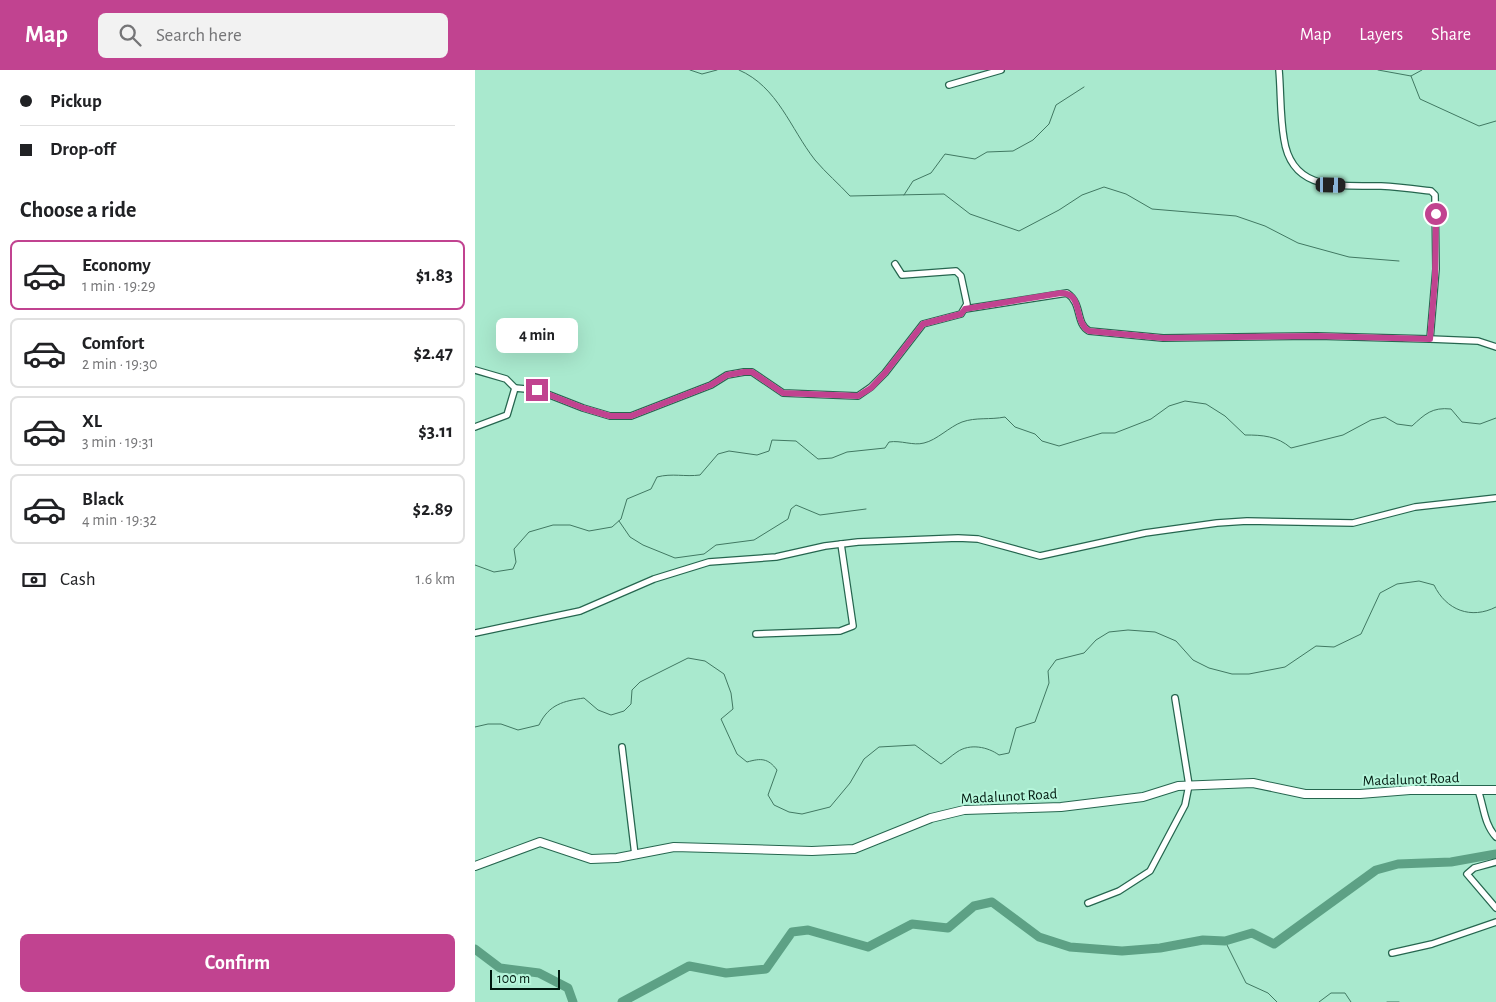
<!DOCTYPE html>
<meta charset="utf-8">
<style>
body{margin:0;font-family:"Alegreya Sans",sans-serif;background:#f2f2f2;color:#202124;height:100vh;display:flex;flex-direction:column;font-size:19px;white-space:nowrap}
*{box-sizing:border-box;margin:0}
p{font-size:16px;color:#757577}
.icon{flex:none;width:28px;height:28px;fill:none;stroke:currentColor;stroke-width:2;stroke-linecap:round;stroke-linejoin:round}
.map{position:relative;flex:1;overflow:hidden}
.side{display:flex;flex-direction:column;background:#fff;width:475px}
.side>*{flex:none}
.guide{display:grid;align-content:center;height:110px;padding:0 20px;background:#fff}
.scale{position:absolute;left:15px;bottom:12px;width:70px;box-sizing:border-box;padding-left:5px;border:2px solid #00180f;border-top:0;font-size:14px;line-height:18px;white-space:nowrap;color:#00180f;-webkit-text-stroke:4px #b6f6db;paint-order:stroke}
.end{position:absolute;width:22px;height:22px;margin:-11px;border:6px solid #c14390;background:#fff;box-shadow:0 0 0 2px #fff}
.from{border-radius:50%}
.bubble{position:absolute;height:35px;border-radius:8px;background:#fff;box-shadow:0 5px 20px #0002;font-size:16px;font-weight:600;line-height:35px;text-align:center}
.car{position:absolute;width:15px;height:30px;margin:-15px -8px;border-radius:6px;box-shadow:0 0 4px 1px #0007;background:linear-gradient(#222 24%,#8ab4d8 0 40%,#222 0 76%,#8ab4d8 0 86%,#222 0)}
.guide b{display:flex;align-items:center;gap:18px;height:48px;font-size:19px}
.guide b+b{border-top:1px solid #e0e0e0}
.guide i{width:12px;height:12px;background:#202124}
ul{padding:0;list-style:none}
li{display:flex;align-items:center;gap:15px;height:70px;margin:0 10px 8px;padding:0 10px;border:2px solid #e0e0e0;border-radius:8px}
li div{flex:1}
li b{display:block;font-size:19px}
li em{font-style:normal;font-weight:600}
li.selected{border-color:#c14390}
li>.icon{width:45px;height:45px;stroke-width:1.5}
h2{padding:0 20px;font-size:22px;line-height:60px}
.pay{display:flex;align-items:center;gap:12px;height:55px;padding:0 20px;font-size:19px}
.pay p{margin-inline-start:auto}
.button{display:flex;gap:10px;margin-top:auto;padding:10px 20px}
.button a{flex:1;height:58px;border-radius:8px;background:#c14390;color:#fff;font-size:20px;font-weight:600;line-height:58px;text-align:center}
header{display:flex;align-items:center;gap:30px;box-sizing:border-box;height:70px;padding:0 25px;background:#c14390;color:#fff}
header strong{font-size:24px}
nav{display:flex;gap:28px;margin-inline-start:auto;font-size:18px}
.search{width:350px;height:45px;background:#f2f2f2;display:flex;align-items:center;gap:12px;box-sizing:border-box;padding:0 18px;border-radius:8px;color:#757577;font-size:19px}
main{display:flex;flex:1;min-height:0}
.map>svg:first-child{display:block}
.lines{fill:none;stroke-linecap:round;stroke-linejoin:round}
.stream{stroke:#417862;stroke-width:1}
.river{stroke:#5da185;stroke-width:9}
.minor-casing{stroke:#26664f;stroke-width:8}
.secondary-casing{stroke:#26664f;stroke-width:10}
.minor{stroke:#fff;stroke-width:5.5}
.secondary{stroke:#fff;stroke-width:8}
.route{stroke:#c14390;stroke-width:6}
.labels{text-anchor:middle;stroke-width:4;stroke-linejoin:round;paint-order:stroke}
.street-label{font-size:15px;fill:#00180f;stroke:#b6f6db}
</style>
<header>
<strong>Map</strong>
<div class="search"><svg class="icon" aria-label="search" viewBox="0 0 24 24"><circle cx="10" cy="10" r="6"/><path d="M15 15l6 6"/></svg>Search here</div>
<nav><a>Map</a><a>Layers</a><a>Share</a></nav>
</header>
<main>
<section class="side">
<div class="guide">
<b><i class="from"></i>Pickup</b>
<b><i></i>Drop-off</b>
</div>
<h2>Choose a ride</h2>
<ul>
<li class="selected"><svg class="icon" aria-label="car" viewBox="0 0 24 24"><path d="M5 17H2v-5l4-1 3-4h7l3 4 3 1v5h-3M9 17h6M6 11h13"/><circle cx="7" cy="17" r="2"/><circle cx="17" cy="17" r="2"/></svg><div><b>Economy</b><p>1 min · 19:29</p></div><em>$1.83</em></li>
<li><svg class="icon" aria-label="car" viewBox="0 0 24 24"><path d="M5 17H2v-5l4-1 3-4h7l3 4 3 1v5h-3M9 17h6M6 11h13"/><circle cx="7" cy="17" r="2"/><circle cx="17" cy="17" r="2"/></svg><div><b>Comfort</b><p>2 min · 19:30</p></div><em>$2.47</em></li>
<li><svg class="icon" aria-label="car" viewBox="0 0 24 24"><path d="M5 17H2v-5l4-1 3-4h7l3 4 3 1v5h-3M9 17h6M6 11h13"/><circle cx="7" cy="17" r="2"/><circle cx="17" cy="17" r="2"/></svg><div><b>XL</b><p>3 min · 19:31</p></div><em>$3.11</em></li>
<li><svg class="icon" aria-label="car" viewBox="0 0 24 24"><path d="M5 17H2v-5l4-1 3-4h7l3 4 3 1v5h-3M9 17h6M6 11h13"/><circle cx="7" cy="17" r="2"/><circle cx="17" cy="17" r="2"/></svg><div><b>Black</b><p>4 min · 19:32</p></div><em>$2.89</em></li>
</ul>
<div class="pay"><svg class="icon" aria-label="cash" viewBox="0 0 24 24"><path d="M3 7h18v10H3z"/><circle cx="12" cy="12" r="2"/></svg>Cash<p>1.6 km</p></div>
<div class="button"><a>Confirm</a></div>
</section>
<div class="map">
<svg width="1021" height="932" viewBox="0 0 1021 932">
<rect width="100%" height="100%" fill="#a9e9ce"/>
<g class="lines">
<g class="stream">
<path d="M215 0 227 4 242 0"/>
<path d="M264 0C303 17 315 58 340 90 351 103 364 114 375 126L469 124 495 144 544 161 584 140 607 125 629 117 651 124 677 139 761 146 790 156 823 173 874 187 924 191"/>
<path d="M903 0 936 6 947 0"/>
<path d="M936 6 945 29 1004 56 1021 51"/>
<path d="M429 125 438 111 456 103 470 84 500 89 512 82 538 81 558 70 574 54 581 35 609 17"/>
<path d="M144 451 155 467 168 475 200 488 229 484 241 475 279 470 313 449 316 439 321 435 345 445 391 439"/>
<path d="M0 495 19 502 38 499 41 492 39 479 54 462 78 455H95L114 461 137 457 146 449 152 429 176 419 182 407C197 403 210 407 225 405L243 384 254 381 282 385 294 381 297 370 321 371 343 389 357 388 372 382 410 378 414 372C426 370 438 376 449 373 462 370 474 357 487 352 501 347 515 350 530 347L540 357 560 364 567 371 584 376 627 363H640L676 349 694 336 710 331 731 334 750 346 770 365C788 365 802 366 816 378L868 365 896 350 910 347 922 354 937 356C950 344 957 337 976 339L987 352 1005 354 1021 348"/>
<path d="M0 657 13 654H26L43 660 64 655C74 634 89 631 109 628L123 640 136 645 149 641 156 634 157 620 165 612 213 588 230 591 249 604 256 623 258 639 246 649 262 684 272 692C286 688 293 688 302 700L293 725 299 735 314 742 327 744 355 737 375 713 389 689 404 677 440 675 466 694C472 690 476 686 482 682 495 673 513 677 524 685L534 683 541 658 560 652 574 613 573 601 581 590 609 583 621 570 634 562 653 560 680 562 701 571 718 590 734 598 757 604H774L810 597 841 576 859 577 886 564 905 523 922 514 944 511 959 515C971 540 996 550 1021 537"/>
<path d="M750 871 771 913 793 923 802 932"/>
<path d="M844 932 856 923H870L876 932"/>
<path d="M912 932H924"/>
</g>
<g class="river">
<path d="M0 879 25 898 64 903 93 918 98 932"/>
<path d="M147 932 214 896 251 903 291 899 317 862 333 860 393 877 437 854 473 858 499 836 517 832 564 867 595 877 647 881 685 878 728 870 750 871 777 863 799 874 901 800 923 794 976 792 1021 784"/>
</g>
<g class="minor-casing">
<g id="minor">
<path d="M804 0C806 23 805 46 809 69 817 123 866 115 906 116 923 117 939 119 956 121L960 125 961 199 955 269"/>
<path d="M474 15 526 0"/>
<path d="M490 239 592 223C608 234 600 253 614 261L688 268 842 266 955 269 1003 271 1021 277"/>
<path d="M0 300 31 309 40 318"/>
<path d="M0 357 32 345 40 318 62 320 108 338 135 346H156L236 315 252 305 269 302H277L308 323 383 326 396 317 410 303 448 254 486 244 492 234 486 206 481 201 427 205 420 194"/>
<path d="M0 563 105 541 179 509 234 492 301 487 350 476 383 472 483 468 503 469 565 486 670 463 742 453 772 451 878 453 940 437 1021 428"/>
<path d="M281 564 365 561 378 556 366 474"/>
<path d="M147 677 160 785"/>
<path d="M1003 720C1009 737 1009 754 1021 767"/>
<path d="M1021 792 999 798 992 804 1021 838"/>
<path d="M613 833 644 821 675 801 710 735 714 715 700 628"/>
<path d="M917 883 957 874 1021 852"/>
</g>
</g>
<g class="secondary-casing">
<path id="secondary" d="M0 796 65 772 116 789 142 788 199 777 337 781 379 779 456 748 489 740 586 737 668 727 703 716 778 713 830 724H885L935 720H1021"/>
</g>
<use href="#minor" class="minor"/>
<use href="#secondary" class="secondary"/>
</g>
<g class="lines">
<path class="route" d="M62 320 108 338 135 346H156L236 315 252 305 269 302H277L308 323 383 326 396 318 410 303 448 254 486 244 490 239 586 223C609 223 598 252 614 261L688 268 842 266 955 269 960 209 961 144"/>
</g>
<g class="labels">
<g class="street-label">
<text transform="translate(936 709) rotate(-2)" y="5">Madalunot Road</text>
<text transform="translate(534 726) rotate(-3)" y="5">Madalunot Road</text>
</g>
</g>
</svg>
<div class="scale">100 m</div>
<i class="end from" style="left:961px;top:144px"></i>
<i class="end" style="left:62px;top:320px"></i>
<div class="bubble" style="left:21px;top:248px;width:82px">4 min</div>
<i class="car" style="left:856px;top:115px;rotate:91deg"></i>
</div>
</main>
